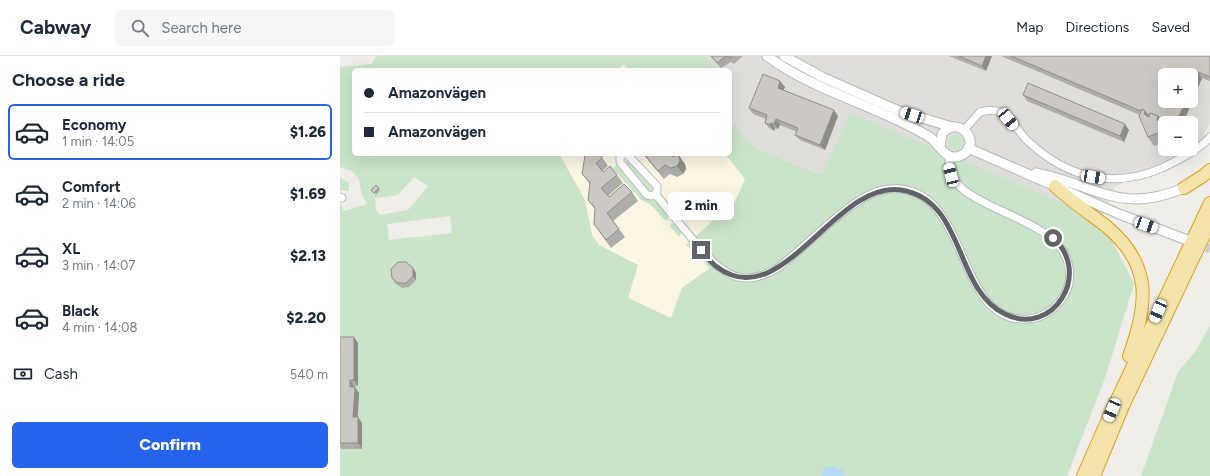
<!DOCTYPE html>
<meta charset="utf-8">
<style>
body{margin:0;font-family:Figtree,sans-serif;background:#f6f6f7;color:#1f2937;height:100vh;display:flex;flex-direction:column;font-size:15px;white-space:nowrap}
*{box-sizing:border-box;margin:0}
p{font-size:13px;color:#747a83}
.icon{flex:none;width:22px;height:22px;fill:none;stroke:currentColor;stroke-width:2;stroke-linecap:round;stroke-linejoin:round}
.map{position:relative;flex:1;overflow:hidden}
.sheet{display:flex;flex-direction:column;background:#fff;width:340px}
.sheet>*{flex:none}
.top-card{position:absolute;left:12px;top:12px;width:380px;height:88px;border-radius:6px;box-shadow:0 4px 16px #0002;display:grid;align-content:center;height:88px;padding:0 12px;background:#fff}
.tools{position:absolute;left:818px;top:12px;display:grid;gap:8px}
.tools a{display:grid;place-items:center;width:40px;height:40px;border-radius:6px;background:#fff;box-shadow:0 4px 16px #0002;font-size:20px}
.end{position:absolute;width:18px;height:18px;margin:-9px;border:5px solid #606367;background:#fff;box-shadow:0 0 0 2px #fff}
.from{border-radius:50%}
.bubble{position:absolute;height:28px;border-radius:6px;background:#fff;box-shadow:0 4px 16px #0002;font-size:13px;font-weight:800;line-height:28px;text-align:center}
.car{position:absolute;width:12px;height:24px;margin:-12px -6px;border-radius:5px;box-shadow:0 0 3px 1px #0007;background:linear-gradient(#fff 24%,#345 0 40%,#fff 0 76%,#345 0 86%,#fff 0)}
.top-card b{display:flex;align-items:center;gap:14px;height:38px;font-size:15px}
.top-card b+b{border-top:1px solid #e0e1e3}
.top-card i{width:10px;height:10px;background:#1f2937}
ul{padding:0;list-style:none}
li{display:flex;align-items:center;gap:12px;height:56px;margin:0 8px 6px;padding:0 4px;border:2px solid transparent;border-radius:6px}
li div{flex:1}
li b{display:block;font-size:15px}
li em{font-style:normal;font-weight:800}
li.active{border-color:#2563eb}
li>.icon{width:36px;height:36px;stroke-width:1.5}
h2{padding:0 12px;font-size:18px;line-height:48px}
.pay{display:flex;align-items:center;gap:10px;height:44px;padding:0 12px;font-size:15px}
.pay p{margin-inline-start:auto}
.primary-button{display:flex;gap:8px;margin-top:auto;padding:8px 12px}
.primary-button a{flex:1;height:46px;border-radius:6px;background:#2563eb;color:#fff;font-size:16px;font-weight:800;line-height:46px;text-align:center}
header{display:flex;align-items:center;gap:24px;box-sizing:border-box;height:56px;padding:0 20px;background:#fff;border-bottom:1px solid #e0e1e3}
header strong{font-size:19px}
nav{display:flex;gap:22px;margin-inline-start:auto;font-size:14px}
.search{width:280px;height:36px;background:#f6f6f7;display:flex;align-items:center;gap:10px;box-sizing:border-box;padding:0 14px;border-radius:6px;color:#747a83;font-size:15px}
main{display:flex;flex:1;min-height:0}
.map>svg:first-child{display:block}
.commercial{fill:#fbf5e3}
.industrial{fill:#dfdedb;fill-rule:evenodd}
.green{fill:#c9e4c9;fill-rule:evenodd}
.water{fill:#b3d9f6}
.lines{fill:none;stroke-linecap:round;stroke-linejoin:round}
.tertiary-tunnel{stroke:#cccbc8;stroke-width:9;stroke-dasharray:9 4.5;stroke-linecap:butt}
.minor-casing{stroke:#b6b8bb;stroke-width:9}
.tertiary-casing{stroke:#b6b8bb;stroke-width:11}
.trunk-casing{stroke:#de9f1b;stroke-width:14}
.minor{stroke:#fff;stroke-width:7}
.tertiary{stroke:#fff;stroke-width:9}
.trunk{stroke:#f4e4ac;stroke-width:12}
.wall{fill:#afada9}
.shaded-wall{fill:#8f8d8a}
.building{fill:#ccc9c5;stroke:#8f8d8a}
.route{stroke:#606367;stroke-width:5}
</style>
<header>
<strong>Cabway</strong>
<div class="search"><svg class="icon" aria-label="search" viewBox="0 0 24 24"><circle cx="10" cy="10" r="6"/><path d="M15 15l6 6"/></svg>Search here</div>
<nav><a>Map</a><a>Directions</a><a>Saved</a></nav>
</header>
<main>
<section class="sheet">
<h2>Choose a ride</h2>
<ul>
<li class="active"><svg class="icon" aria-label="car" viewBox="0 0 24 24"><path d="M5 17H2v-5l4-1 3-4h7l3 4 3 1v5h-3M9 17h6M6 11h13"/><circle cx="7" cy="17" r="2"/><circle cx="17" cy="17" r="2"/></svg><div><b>Economy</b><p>1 min · 14:05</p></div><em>$1.26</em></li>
<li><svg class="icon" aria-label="car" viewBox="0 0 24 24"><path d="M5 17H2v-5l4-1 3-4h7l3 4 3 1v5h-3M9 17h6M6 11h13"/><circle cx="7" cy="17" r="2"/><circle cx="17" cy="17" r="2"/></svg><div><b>Comfort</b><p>2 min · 14:06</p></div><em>$1.69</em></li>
<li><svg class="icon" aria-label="car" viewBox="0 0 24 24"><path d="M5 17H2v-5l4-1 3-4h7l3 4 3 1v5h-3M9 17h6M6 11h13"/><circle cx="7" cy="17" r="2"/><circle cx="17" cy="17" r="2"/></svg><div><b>XL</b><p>3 min · 14:07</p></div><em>$2.13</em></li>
<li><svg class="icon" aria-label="car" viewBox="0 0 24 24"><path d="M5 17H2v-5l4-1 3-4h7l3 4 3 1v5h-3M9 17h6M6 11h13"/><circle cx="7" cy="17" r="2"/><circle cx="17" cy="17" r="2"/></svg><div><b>Black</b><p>4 min · 14:08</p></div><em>$2.20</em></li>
</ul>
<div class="pay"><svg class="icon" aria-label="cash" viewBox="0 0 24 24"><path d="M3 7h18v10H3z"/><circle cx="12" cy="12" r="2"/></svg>Cash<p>540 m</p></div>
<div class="primary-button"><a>Confirm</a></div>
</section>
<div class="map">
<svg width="870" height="420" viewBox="0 0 870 420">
<rect width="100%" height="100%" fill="#f0eee9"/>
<path class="commercial" d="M219 98H385L405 123 396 144 346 189 370 212 342 232 331 262 288 242 297 209 259 189 252 179 245 144Z"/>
<path class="industrial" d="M365 0H870V67L861 84 851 91V67H825V93H848L831 105 774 131 761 163 511 58 483 119 417 93 399 75 390 60V14H379ZM825 19H851V45H825Z"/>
<g class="green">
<path d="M36 0H365L379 14H290L284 8 276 14H14V98H219L245 144 252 179 259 189 298 209 288 242 331 262 342 232 370 212 346 189 396 144 405 123 385 98H390V60L399 75 417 93 482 119 510 57 761 163 794 228 766 319 727 420H504L501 414 483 412 482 420H0V147L4 155 27 148 21 136 19 123 12 115 0 111V10L2 11 32 8ZM74 121 88 130 68 154 40 159 36 154 35 142 58 139ZM110 160 112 177 49 184 47 168Z"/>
<circle cx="616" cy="86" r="8"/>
<path d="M287 103 313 133 312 136H310L286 107Z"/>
<path d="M276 109 302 139 308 143 316 144 329 160 328 163 326 165 310 148 301 144 273 113Z"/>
<path d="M0 122 9 127V135L0 134Z"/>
<path d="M332 167 335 168 342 175 339 181 330 170Z"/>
<path d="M870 270V420H801L838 316 854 297Z"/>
</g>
<path class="water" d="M494 410 502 414 504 420H482L483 412Z"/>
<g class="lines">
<path class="tertiary-tunnel" d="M854 187 870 193"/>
<g class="minor-casing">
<g id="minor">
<path d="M624 74 640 56C648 54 655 53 663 58 674 65 680 79 690 87 728 122 774 133 822 112 838 104 858 95 870 81"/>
<path d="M284 98 280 101V106L307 139 312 140 317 137V130L287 98"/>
<path d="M315 138C327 152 338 166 350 180 376 211 397 238 439 211 466 191 512 140 543 134 632 118 611 269 688 263 702 262 714 254 721 244 728 235 731 223 729 212 723 155 597 155 610 100"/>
<path d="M0 141 2 142"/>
</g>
</g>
<g class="tertiary-casing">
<g id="tertiary">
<path d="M427 0C476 36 536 49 588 80 597 85 602 98 610 100 614 102 618 101 622 99 643 88 619 57 602 78L600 91"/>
<path d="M444 0 482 21 559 55 612 71"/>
<path d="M628 92 779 158 847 184"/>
<path d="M696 117C756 129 780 159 844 132"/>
</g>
</g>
<g class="trunk-casing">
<g id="trunk">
<path d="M715 130C731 145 749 157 766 170 813 209 808 248 789 300"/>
<path d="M844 132 863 120 870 114"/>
<path d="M743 420 772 354 870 147"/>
<path d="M754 420 783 350 870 167"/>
</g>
</g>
<use href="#minor" class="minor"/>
<use href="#tertiary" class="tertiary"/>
<use href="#trunk" class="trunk"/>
</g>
<g class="wall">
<path d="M371 0H403L394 8 391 6 381 12Z"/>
<path d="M609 0H652L646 15Z"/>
<path d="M661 0H870V25L862 22 843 67H825V85L814 90 808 81 800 59Z"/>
<path d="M445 31 443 34 498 60 485 94 460 84 455 79 457 76 440 69 438 73 435 72 434 75 429 72 425 67 426 63 413 58 409 52Z"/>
<path d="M683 39 789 74 784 86 687 45Z"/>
<path d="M243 98H265L262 101 268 110 262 115 263 116 277 119 283 127 268 140 269 141 292 136 298 145 273 165 285 181 271 192 254 168 255 153 248 144 250 128 242 118 245 100Z"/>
<path d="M303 98H331L333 101 345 108 346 113 343 118 337 121 330 118 324 123Z"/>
<path d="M39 132 40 134 36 139 31 134Z"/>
<path d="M73 212 76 217V224L69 231 62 232 55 227 52 222Z"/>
<path d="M0 281 18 287V330H14V331L19 337 18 361 22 367V393H2L0 391Z"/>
</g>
<g class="shaded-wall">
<path d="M646 0H652L646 15 642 10Z"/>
<path d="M858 16 862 22 843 67H836L846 45H851V33Z"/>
<path d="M440 25 445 31 442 37 438 32Z"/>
<path d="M494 54 498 60 485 94 480 89Z"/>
<path d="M805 55 811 63 804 58Z"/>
<path d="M818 60 824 69 817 64Z"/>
<path d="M436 63 440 69 438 73 434 68Z"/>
<path d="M431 67 435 72 434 75 430 69Z"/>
<path d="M785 68 789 74 784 86 780 80Z"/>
<path d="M338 98 345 108 346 113 343 118 337 110Z"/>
<path d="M73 212 76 217V224L73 220Z"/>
<path d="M14 281 18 287V330L14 324Z"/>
<path d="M10 324 14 330V337L10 331Z"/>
<path d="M15 331 19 337 17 367 13 361Z"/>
<path d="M18 361 22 367V393L18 387Z"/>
</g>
<g class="building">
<path d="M371 0H386L377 7Z"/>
<path d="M387 0H392L390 2Z"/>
<path d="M619 0H646L642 10Z"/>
<path d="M671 0H870V21L858 16 851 33V19H825V45H846L836 67H829L820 63 818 60 810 57V59L807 58 805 55 802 53 801 55Z"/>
<path d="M423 18 440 25 438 32 494 54 480 89 455 79 458 72 436 63 434 68 431 67 430 69 425 67 427 59 409 52Z"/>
<path d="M688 27 785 68 780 80 683 39Z"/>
<path d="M802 53 805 55 804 58 809 61 810 57 818 60 817 64 825 67V74L808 81 799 60Z"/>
<path d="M244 98H259L262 102 256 107 263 116 270 110 277 119 261 132 269 141 284 128 292 136 267 157 279 173 266 184 254 168 255 152 248 144 250 126 242 118 245 99Z"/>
<path d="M304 98H331L333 101 338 98 340 105 337 110 331 112 325 109 318 115Z"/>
<path d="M36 129 39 132 34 137 31 134Z"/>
<path d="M58 206H66L73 212V220L66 227H58L52 222 51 213Z"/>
<path d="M0 281H14V324H10V331H15L13 361H18V387H0Z"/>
</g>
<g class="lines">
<path class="route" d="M361 194C366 200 371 207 377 211 442 260 495 124 561 134 626 144 613 233 665 258 713 282 753 217 713 182"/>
</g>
</svg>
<div class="tools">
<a>+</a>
<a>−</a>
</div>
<i class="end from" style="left:713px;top:182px"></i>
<i class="end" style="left:361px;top:194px"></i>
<div class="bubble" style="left:328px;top:136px;width:66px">2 min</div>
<i class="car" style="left:572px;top:59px;rotate:288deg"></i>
<i class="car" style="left:668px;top:63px;rotate:141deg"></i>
<i class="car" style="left:611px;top:119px;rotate:346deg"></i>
<i class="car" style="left:753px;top:121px;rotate:99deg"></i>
<i class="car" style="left:806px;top:169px;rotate:110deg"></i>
<i class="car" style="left:818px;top:255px;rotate:204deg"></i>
<i class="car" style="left:772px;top:354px;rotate:203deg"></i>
<div class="top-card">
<b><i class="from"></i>Amazonvägen</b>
<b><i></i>Amazonvägen</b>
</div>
</div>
</main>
